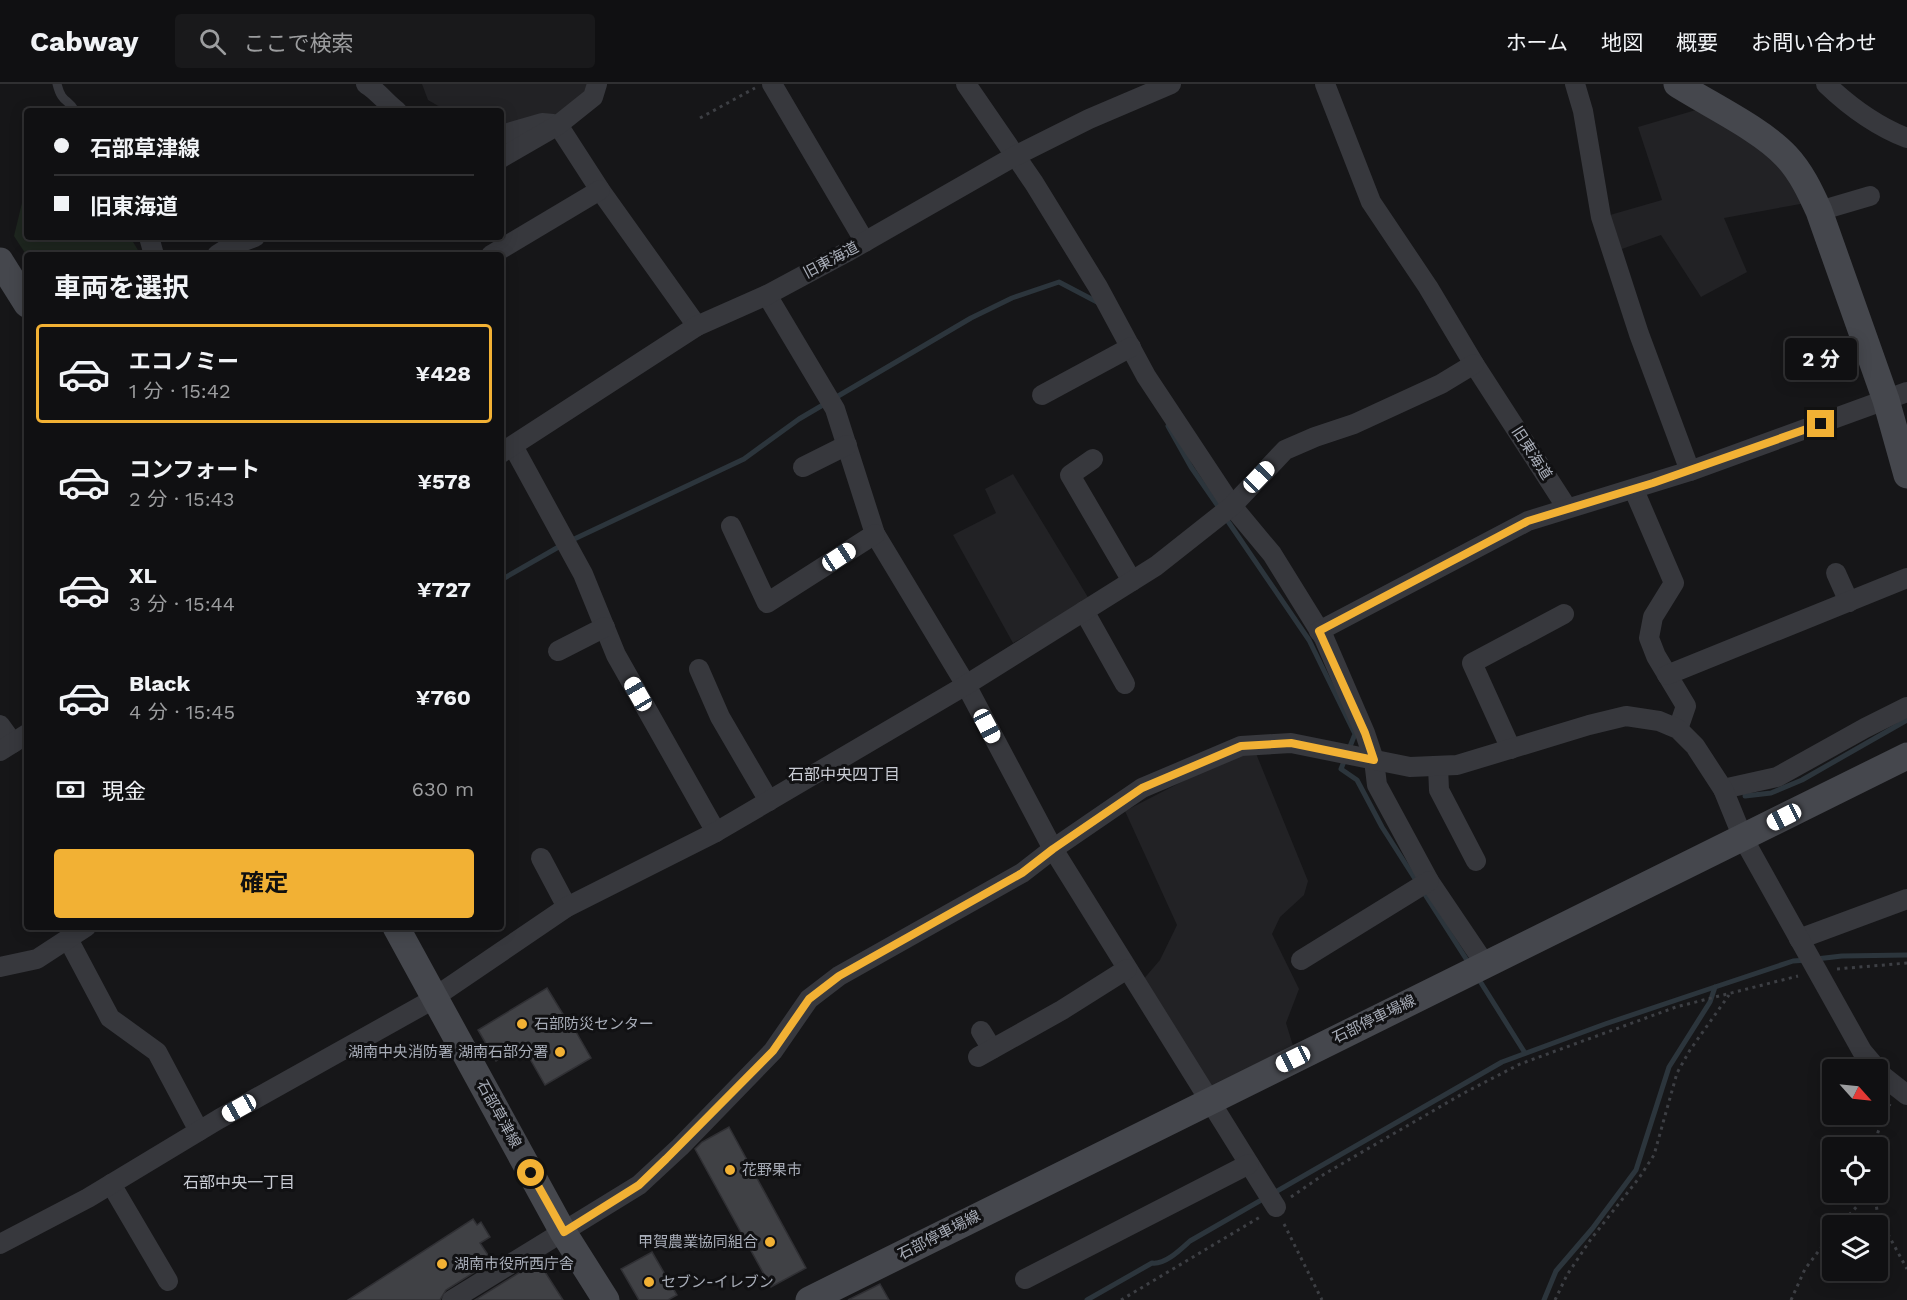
<!DOCTYPE html>
<html lang="ja">
<meta charset="utf-8">
<style>
body{margin:0;font-family:"Work Sans","Noto Sans JP",sans-serif;background:#19191b;color:#f1f3f6;height:100vh;display:flex;flex-direction:column;font-size:22px;white-space:nowrap}
*{box-sizing:border-box;margin:0}
p{font-size:20px;color:#9c9d9f}
.icon{flex:none;width:33px;height:33px;fill:none;stroke:currentColor;stroke-width:2;stroke-linecap:round;stroke-linejoin:round}
.map{position:relative;flex:1;overflow:hidden}
.side{position:absolute;left:24px;top:168px;width:480px;height:678px;display:flex;flex-direction:column;background:#101012;border-radius:6px;box-shadow:0 3px 15px #0003,0 0 0 2px #303032}
.side>*{flex:none}
.guide{position:absolute;left:24px;top:24px;width:480px;height:132px;border-radius:6px;box-shadow:0 3px 15px #0003,0 0 0 2px #303032;display:grid;align-content:center;height:132px;padding:0 30px;background:#101012}
.needle{width:39px;rotate:117deg}
.buttons{position:absolute;left:1822px;top:975px;display:grid;gap:12px}
.buttons a{display:grid;place-items:center;width:66px;height:66px;border-radius:6px;background:#101012;box-shadow:0 3px 15px #0003,0 0 0 2px #303032;font-size:30px}
.end{position:absolute;width:27px;height:27px;margin:-14px;border:8px solid #f2b134;background:#111;box-shadow:0 0 0 3px #111}
.from{border-radius:50%}
.bubble{position:absolute;height:42px;border-radius:6px;background:#101012;box-shadow:0 3px 15px #0003,0 0 0 2px #303032;font-size:20px;font-weight:700;line-height:42px;text-align:center}
.car{position:absolute;width:18px;height:36px;margin:-18px -9px;border-radius:8px;box-shadow:0 0 4px 2px #0007;background:linear-gradient(#fff 24%,#345 0 40%,#fff 0 76%,#345 0 86%,#fff 0)}
.guide b{display:flex;align-items:center;gap:21px;height:57px;font-size:22px}
.guide b+b{border-top:2px solid #303032}
.guide i{width:15px;height:15px;background:#f1f3f6}
ul{padding:0;list-style:none}
li{display:flex;align-items:center;gap:18px;height:99px;margin:0 12px 9px;padding:0 18px;border:3px solid transparent;border-radius:6px}
li div{flex:1}
li b{display:block;font-size:22px}
li em{font-style:normal;font-weight:700}
li.current{border-color:#f2b134}
li>.icon{width:54px;height:54px;stroke-width:1.5}
h2{padding:0 30px;font-size:27px;line-height:72px}
.pay{display:flex;align-items:center;gap:15px;height:66px;padding:0 30px;font-size:22px}
.pay p{margin-inline-start:auto}
.cta{display:flex;gap:12px;margin-top:auto;padding:12px 30px}
.cta a{flex:1;height:69px;border-radius:6px;background:#f2b134;color:#111;font-size:24px;font-weight:700;line-height:69px;text-align:center}
header{display:flex;align-items:center;gap:36px;box-sizing:border-box;height:84px;padding:0 30px;background:#101012;border-bottom:2px solid #303032}
header strong{font-size:28px}
nav{display:flex;gap:33px;margin-inline-start:auto;font-size:21px}
.search{width:420px;height:54px;background:#19191b;display:flex;align-items:center;gap:15px;box-sizing:border-box;padding:0 21px;border-radius:6px;color:#9c9d9f;font-size:22px}
.map>svg:first-child{display:block}
.built{fill:#222225}
.green{fill:#1e261f}
.lines{fill:none;stroke-linecap:round;stroke-linejoin:round}
.stream{stroke:#2c353c;stroke-width:5}
.building{fill:#404145;stroke:#303034;stroke-width:1.5}
.path{stroke:#3d3f44;stroke-width:3;stroke-dasharray:3 4.5;stroke-linecap:butt}
.lane{stroke:#37383d;stroke-width:9}
.street{stroke:#37383d;stroke-width:20}
.secondary{stroke:#45474d;stroke-width:27}
.route{stroke:#f2b134;stroke-width:8}
.poi-dot{fill:#f2b134;stroke:#111113;stroke-width:2}
.labels{text-anchor:middle;stroke-width:6;stroke-linejoin:round;paint-order:stroke}
.street-label{font-size:15px;fill:#a8adb8;stroke:#111113}
.poi-label{font-size:15px;fill:#a8adb8;stroke:#111113;text-anchor:start}
.neighbourhood-label{font-size:16px;fill:#c9ccd4;stroke:#111113}
</style>
<header>
<strong>Cabway</strong>
<div class="search"><svg class="icon" aria-label="search" viewBox="0 0 24 24"><circle cx="10" cy="10" r="6"/><path d="M15 15l6 6"/></svg>ここで検索</div>
<nav><a>ホーム</a><a>地図</a><a>概要</a><a>お問い合わせ</a></nav>
</header>
<div class="map">
<svg width="1907" height="1216" viewBox="0 0 1907 1216">
<rect width="100%" height="100%" fill="#161618"/>
<g class="built">
<path d="M422 0H589L585 12 560 31 501 44V27H447L428 16Z"/>
<path d="M1696 26 1775 72 1806 119 1724 134 1747 188 1701 213 1661 151 1619 166 1610 131 1662 116 1638 43Z"/>
<path d="M1013 390 1089 515 1013 559 953 451 996 429 985 405Z"/>
<path d="M1255 667 1308 797 1304 811 1280 833 1272 850 1299 905 1286 939 1294 965 1208 1007 1142 897 1160 876 1177 841 1125 727 1232 672Z"/>
</g>
<path class="green" d="M27 98V153H130L141 171 27 172 14 152Z"/>
<g class="lines">
<g class="stream">
<path d="M1168 342 1191 383 1220 425"/>
<path d="M1225 433 1309 556 1355 650 1341 685 1357 696 1382 743 1470 881"/>
<path d="M570 457 744 375 799 335 971 234 1012 214 1059 198 1099 219"/>
<path d="M501 496 562 461"/>
<path d="M1745 712 1771 709 1802 696 1907 636"/>
<path d="M1816 875 1842 872 1907 871"/>
<path d="M1478 894 1525 969"/>
<path d="M1087 1216 1152 1179C1165 1181 1181 1165 1190 1157L1502 978 1605 940 1715 903 1793 877 1807 876"/>
<path d="M1544 1216 1556 1187 1592 1145 1636 1086 1669 983 1710 918 1715 903"/>
</g>
</g>
<g class="building">
<path d="M547 904 566 935 568 934 591 974 545 1001 522 961 496 977 478 946Z"/>
<path d="M729 1043 806 1184 771 1203 695 1065 702 1058Z"/>
<path d="M473 1135 477 1141 481 1138 490 1153 480 1159 492 1177 446 1206 440 1216H348Z"/>
<path d="M652 1168 677 1211 668 1216H639L621 1185Z"/>
<path d="M538 1177 563 1216H475Z"/>
<path d="M880 1200 889 1216H848Z"/>
</g>
<g class="lines">
<g class="path">
<path d="M700 34 755 4"/>
<path d="M1837 885 1907 879"/>
<path d="M1875 1064 1878 1048 1890 1020"/>
<path d="M1874 1108 1878 1132 1907 1185"/>
<path d="M1291 1113 1326 1089 1462 1010 1520 980 1676 923 1798 892"/>
<path d="M1284 1140 1322 1216"/>
<path d="M1839 1142 1870 1108"/>
<path d="M1121 1216 1260 1133"/>
<path d="M1555 1216 1567 1191 1591 1155 1639 1094 1654 1071 1677 989 1690 966 1729 911"/>
<path d="M1791 1216 1805 1185 1833 1148"/>
</g>
<path class="lane" d="M57 0C62 20 68 14 75 27"/>
<g class="street">
<path d="M366 0C378 7 385 18 397 27"/>
<path d="M772 0 865 158"/>
<path d="M966 0 1034 99 1098 203 1146 292 1232 422 1272 470 1324 554 1365 649 1374 676 1377 701 1429 797 1485 880"/>
<path d="M1325 0 1371 118 1428 203 1474 280 1567 424"/>
<path d="M1575 0 1583 27 1601 133 1639 250 1690 387"/>
<path d="M1826 0C1850 23 1876 42 1907 54"/>
<path d="M558 41 600 106 697 242"/>
<path d="M501 51 542 39 553 40"/>
<path d="M501 74 558 41 593 13 597 0"/>
<path d="M1819 127 1870 112"/>
<path d="M149 153 154 171"/>
<path d="M217 171 231 162 255 153"/>
<path d="M491 171 600 106"/>
<path d="M767 211 835 325 875 450 966 601 1053 765 1276 1123"/>
<path d="M1042 311 1131 263"/>
<path d="M513 362 583 490 616 571 716 748"/>
<path d="M501 369 697 242 767 211 847 168 1015 72 1089 35 1171 0"/>
<path d="M1093 375 1070 391 1132 497"/>
<path d="M803 383 847 361"/>
<path d="M1634 406 1674 499 1653 533 1649 554 1656 572 1686 622 1678 645"/>
<path d="M731 442 767 519 875 450"/>
<path d="M1836 489 1849 518"/>
<path d="M1084 527 1125 600"/>
<path d="M1319 547 1528 437 1690 387 1907 308"/>
<path d="M558 567 605 543"/>
<path d="M699 585 720 633 769 717"/>
<path d="M1667 591 1907 494"/>
<path d="M0 641 13 659"/>
<path d="M1511 665 1472 579 1564 530"/>
<path d="M0 667 27 650"/>
<path d="M1438 682 1439 706 1476 777"/>
<path d="M1723 705 1777 693 1865 644 1907 623"/>
<path d="M541 774 567 823"/>
<path d="M68 855 110 934 157 968 199 1047"/>
<path d="M1799 855 1907 815"/>
<path d="M1301 876 1429 797"/>
<path d="M0 883 37 875 86 843"/>
<path d="M981 947 992 965"/>
<path d="M978 973 1062 926 1127 885"/>
<path d="M111 1100 168 1197"/>
<path d="M0 1160 88 1114 219 1035 423 921 567 823 716 748 966 601 1156 482 1232 422 1285 366 1315 353 1354 340 1441 300 1474 280"/>
<path d="M1025 1195 1249 1080"/>
<path d="M452 1216 639 1101 680 1063 773 967 809 915 839 892 1022 789 1053 765 1142 704 1241 662 1291 659 1410 683 1457 681 1589 641 1626 632 1659 637 1678 645 1695 662 1723 705 1743 754 1862 967 1884 993 1907 1011"/>
</g>
<g class="secondary">
<path d="M1677 0C1708 20 1761 45 1786 72 1801 88 1810 107 1819 127L1886 316 1907 391"/>
<path d="M0 177 27 220"/>
<path d="M396 843 563 1148 606 1216"/>
<path d="M809 1216 1907 672"/>
</g>
</g>
<g class="lines">
<path class="route" d="M531 1089 564 1148 639 1101 666 1075 773 967 809 915 839 892 1022 789 1053 765 1142 704 1241 662 1291 659 1374 676 1365 649 1319 547 1528 437 1653 399 1821 340"/>
</g>
<g class="poi-dot">
<circle cx="522" cy="940" r="6"/>
<circle cx="560" cy="968" r="6"/>
<circle cx="730" cy="1086" r="6"/>
<circle cx="770" cy="1158" r="6"/>
<circle cx="442" cy="1180" r="6"/>
<circle cx="649" cy="1198" r="6"/>
</g>
<g class="labels">
<g class="street-label">
<text transform="translate(831 176) rotate(-28)" y="5">旧東海道</text>
<text transform="translate(1532 369) rotate(57)" y="5">旧東海道</text>
<text transform="translate(1374 935) rotate(-26)" y="5">石部停車場線</text>
<text transform="translate(499 1030) rotate(61)" y="5">石部草津線</text>
<text transform="translate(939 1151) rotate(-27)" y="5">石部停車場線</text>
</g>
<g class="poi-label">
<text x="534" y="945">石部防災センター</text>
<text x="548" y="973" text-anchor="end">湖南中央消防署 湖南石部分署</text>
<text x="742" y="1091">花野果市</text>
<text x="758" y="1163" text-anchor="end">甲賀農業協同組合</text>
<text x="454" y="1185">湖南市役所西庁舎</text>
<text x="661" y="1203">セブン-イレブン</text>
</g>
<g class="neighbourhood-label">
<text x="844" y="696">石部中央四丁目</text>
<text x="239" y="1104">石部中央一丁目</text>
</g>
</g>
</svg>
<div class="buttons">
<a><svg class="needle" viewBox="-14 -14 28 28"><path d="M0-13l5 13h-10z" fill="#e53935"/><path d="M0 13l5-13h-10z" fill="#9c9d9f"/></svg></a>
<a><svg class="icon" aria-label="locate" viewBox="0 0 24 24"><circle cx="12" cy="12" r="6"/><path d="M12 2v4M12 18v4M2 12h4M18 12h4"/></svg></a>
<a><svg class="icon" aria-label="layers" viewBox="0 0 24 24"><path d="M12 4l9 5-9 5-9-5zM3 14l9 5 9-5"/></svg></a>
</div>
<i class="end from" style="left:531px;top:1089px"></i>
<i class="end" style="left:1821px;top:340px"></i>
<div class="bubble" style="left:1785px;top:254px;width:72px">2 分</div>
<i class="car" style="left:1259px;top:393px;rotate:44deg"></i>
<i class="car" style="left:839px;top:473px;rotate:57deg"></i>
<i class="car" style="left:638px;top:610px;rotate:330deg"></i>
<i class="car" style="left:987px;top:642px;rotate:152deg"></i>
<i class="car" style="left:1784px;top:733px;rotate:243deg"></i>
<i class="car" style="left:1293px;top:975px;rotate:244deg"></i>
<i class="car" style="left:239px;top:1024px;rotate:241deg"></i>
<div class="guide">
<b><i class="from"></i>石部草津線</b>
<b><i></i>旧東海道</b>
</div>
<section class="side">
<h2>車両を選択</h2>
<ul>
<li class="current"><svg class="icon" aria-label="car" viewBox="0 0 24 24"><path d="M5 17H2v-5l4-1 3-4h7l3 4 3 1v5h-3M9 17h6M6 11h13"/><circle cx="7" cy="17" r="2"/><circle cx="17" cy="17" r="2"/></svg><div><b>エコノミー</b><p>1 分 · 15:42</p></div><em>¥428</em></li>
<li><svg class="icon" aria-label="car" viewBox="0 0 24 24"><path d="M5 17H2v-5l4-1 3-4h7l3 4 3 1v5h-3M9 17h6M6 11h13"/><circle cx="7" cy="17" r="2"/><circle cx="17" cy="17" r="2"/></svg><div><b>コンフォート</b><p>2 分 · 15:43</p></div><em>¥578</em></li>
<li><svg class="icon" aria-label="car" viewBox="0 0 24 24"><path d="M5 17H2v-5l4-1 3-4h7l3 4 3 1v5h-3M9 17h6M6 11h13"/><circle cx="7" cy="17" r="2"/><circle cx="17" cy="17" r="2"/></svg><div><b>XL</b><p>3 分 · 15:44</p></div><em>¥727</em></li>
<li><svg class="icon" aria-label="car" viewBox="0 0 24 24"><path d="M5 17H2v-5l4-1 3-4h7l3 4 3 1v5h-3M9 17h6M6 11h13"/><circle cx="7" cy="17" r="2"/><circle cx="17" cy="17" r="2"/></svg><div><b>Black</b><p>4 分 · 15:45</p></div><em>¥760</em></li>
</ul>
<div class="pay"><svg class="icon" aria-label="cash" viewBox="0 0 24 24"><path d="M3 7h18v10H3z"/><circle cx="12" cy="12" r="2"/></svg>現金<p>630 m</p></div>
<div class="cta"><a>確定</a></div>
</section>
</div>
